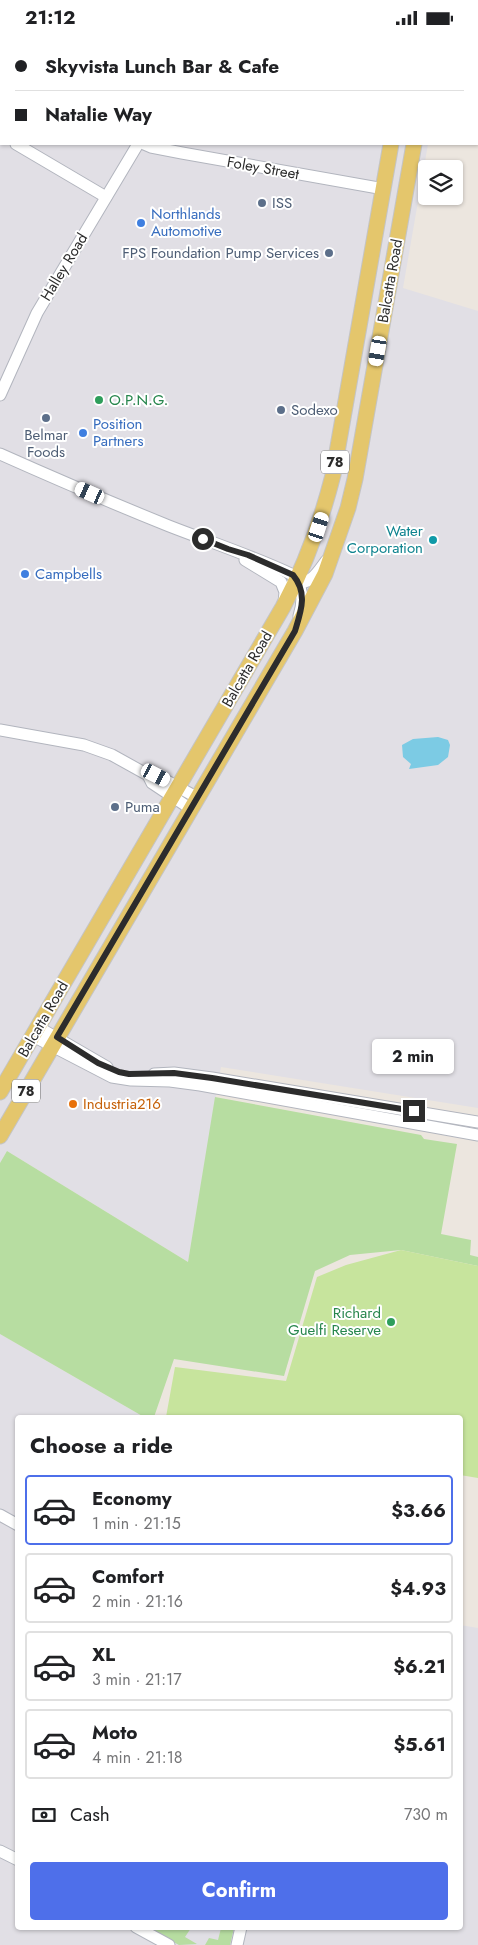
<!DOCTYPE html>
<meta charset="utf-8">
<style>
body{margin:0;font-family:Jost,sans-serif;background:#f6f6f6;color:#202124;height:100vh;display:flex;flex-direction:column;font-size:19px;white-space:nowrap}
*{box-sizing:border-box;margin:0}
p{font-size:16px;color:#757577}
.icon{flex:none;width:28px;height:28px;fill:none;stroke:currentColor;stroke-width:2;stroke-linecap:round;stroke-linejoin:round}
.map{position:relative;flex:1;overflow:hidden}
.details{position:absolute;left:15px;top:1380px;width:448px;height:515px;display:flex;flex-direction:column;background:#fff;border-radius:5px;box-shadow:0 1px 4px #0004}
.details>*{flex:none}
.top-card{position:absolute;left:0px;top:0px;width:479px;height:110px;box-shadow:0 1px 4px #0004;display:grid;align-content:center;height:110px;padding:0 15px;background:#fff}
.buttons{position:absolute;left:418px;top:125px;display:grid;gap:10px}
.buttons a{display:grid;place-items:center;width:45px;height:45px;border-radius:5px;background:#fff;box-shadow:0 1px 4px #0004;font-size:25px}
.end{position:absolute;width:22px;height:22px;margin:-11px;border:6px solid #2c2c2c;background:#fff;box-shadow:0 0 0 2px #fff}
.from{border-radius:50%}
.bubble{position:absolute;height:35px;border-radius:5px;background:#fff;box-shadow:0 1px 4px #0004;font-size:16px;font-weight:700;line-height:35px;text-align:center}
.car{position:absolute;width:15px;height:30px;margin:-15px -8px;border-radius:6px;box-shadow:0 0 4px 1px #0007;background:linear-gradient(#fff 24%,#345 0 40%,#fff 0 76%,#345 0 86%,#fff 0)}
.top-card b{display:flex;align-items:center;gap:18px;height:48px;font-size:19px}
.top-card b+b{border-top:1px solid #e0e0e0}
.top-card i{width:12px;height:12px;background:#202124}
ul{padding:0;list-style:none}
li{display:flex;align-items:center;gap:15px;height:70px;margin:0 10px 8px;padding:0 5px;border:2px solid #e0e0e0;border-radius:5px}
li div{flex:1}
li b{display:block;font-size:19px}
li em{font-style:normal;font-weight:700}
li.active{border-color:#4e6fea}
li>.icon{width:45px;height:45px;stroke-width:1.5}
h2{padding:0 15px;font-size:22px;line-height:60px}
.pay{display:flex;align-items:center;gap:12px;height:55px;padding:0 15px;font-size:19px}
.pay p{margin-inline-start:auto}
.primary-button{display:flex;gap:10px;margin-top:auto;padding:10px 15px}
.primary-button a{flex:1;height:58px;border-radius:5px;background:#4e6fea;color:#fff;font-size:20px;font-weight:700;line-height:58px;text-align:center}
.status{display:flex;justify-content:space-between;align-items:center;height:35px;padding:0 25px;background:#fff;direction:ltr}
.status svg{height:14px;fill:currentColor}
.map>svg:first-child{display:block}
.industrial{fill:#e1dfe5}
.green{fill:#b7dda1}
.pitch{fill:#c7e49d}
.water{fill:#7ccbe4}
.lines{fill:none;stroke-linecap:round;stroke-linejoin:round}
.minor-casing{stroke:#b2b5be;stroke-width:13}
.major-casing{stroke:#c4c4c4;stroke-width:17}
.minor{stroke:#fff;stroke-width:11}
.major{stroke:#e4c66c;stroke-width:15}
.route{stroke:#2c2c2c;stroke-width:6}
.service-dot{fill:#5c6f8a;stroke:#fff;stroke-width:2}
.shop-dot{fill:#3f7fe0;stroke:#fff;stroke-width:2}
.leisure-dot{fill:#2e9e5b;stroke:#fff;stroke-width:2}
.culture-dot{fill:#0f9aa8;stroke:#fff;stroke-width:2}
.food-dot{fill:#e8710a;stroke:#fff;stroke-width:2}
.labels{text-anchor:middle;stroke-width:4;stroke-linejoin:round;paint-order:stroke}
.shield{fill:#fff;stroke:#6b6b6b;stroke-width:1}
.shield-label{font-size:14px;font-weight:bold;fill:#2c2c2c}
.street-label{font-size:15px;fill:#2c2c2c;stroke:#fff}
.service-label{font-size:15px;fill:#4e5e75;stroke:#fff;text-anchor:start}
.shop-label{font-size:15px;fill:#366cbe;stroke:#fff;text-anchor:start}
.leisure-label{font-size:15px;fill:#27864d;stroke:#fff;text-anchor:start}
.culture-label{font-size:15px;fill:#0d838f;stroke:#fff;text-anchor:end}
.food-label{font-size:15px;fill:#c56008;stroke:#fff;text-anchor:start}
</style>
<div class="status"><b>21:12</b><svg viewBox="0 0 49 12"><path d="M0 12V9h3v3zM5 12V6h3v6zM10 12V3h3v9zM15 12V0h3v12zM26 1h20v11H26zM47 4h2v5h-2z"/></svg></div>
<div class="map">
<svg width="478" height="1910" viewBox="0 0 478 1910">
<rect width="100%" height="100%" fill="#ece6df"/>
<g class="industrial">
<path d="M0 0H448L1 1V109H428L403 253 478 276V1073L221 1032 188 1227 7 1116 0 1128Z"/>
<path d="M0 1299 144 1382H18V1892H460V1590L478 1593V1910H0Z"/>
</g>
<g class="green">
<path d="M215 1062 421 1100 424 1104 457 1109 441 1199 471 1205 470 1220 478 1222V1231L401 1215 350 1220 315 1236 284 1341 174 1324 154 1382H144L0 1299V1128L7 1116 188 1227Z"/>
<path d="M148 1893H191L185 1902 197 1909 179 1910Z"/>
<path d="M221 1893H234L230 1910H205L209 1903 218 1905Z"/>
</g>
<path class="pitch" d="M401 1215 478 1231V1443L460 1440V1382H166L175 1332 286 1346 317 1242 346 1230Z"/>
<path class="water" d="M438 702 448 705 450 710 448 722 438 730 409 734 411 729 403 722 402 710 413 704Z"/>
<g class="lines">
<g class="minor-casing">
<g id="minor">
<path d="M134 0V1"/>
<path d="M0 99 1 100"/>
<path d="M16 109 106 162"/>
<path d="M144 109 151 112 182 118 384 154"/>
<path d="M0 360 37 278 138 109"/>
<path d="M0 419C56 444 112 468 169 491 210 507 253 521 293 540 303 553 304 565 299 581"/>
<path d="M245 525 281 547 285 557 284 568"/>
<path d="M292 549C311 549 316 540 326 526"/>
<path d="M0 695 84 710 112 720 148 740 152 748 191 774"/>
<path d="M148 740H156L198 763"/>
<path d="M38 992 107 1032"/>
<path d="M33 1001 112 1042 131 1045 170 1046 200 1050 478 1100"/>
<path d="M154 1039 174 1038 212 1043 478 1087"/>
<path d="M0 1480 18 1490"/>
<path d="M0 1816 18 1825"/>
<path d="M136 1892 169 1910"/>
<path d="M237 1910 241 1892"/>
</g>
</g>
<g class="major-casing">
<g id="major">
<path d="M411 1V0"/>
<path d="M434 1V0"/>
<path d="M0 1057 283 572C306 529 321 487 333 440L391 109"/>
<path d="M0 1101 295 596 325 539 348 473 355 444 414 109"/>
</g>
</g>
<use href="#minor" class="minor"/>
<use href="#major" class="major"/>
</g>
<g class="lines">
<path class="route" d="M203 504 228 514 248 520 293 540C308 558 301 576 295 596L57 1002 98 1028 119 1037 129 1039 174 1038 212 1043 414 1076"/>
</g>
<g class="service-dot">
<circle cx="262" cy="168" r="5"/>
<circle cx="329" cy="218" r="5"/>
<circle cx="281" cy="375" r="5"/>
<circle cx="46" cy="383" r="5"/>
<circle cx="115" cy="772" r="5"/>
</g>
<g class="shop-dot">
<circle cx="141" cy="188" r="5"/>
<circle cx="83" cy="398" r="5"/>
<circle cx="25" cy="539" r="5"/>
</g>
<g class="leisure-dot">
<circle cx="99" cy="365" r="5"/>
<circle cx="391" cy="1287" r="5"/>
</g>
<circle class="culture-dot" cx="433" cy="505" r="5"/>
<circle class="food-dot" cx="73" cy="1069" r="5"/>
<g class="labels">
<g class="shield">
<rect x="321" y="415.5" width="28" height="23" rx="4"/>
<rect x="12" y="1044.5" width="28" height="23" rx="4"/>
</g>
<g class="shield-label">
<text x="335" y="432">78</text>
<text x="26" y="1061">78</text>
</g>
<g class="street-label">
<text transform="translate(263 133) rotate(10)" y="5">Foley Street</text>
<text transform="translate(64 232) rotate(-59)" y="5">Halley Road</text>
<text transform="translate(390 246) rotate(-80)" y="5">Balcatta Road</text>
<text transform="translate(247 634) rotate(-60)" y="5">Balcatta Road</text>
<text transform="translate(43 984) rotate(-60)" y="5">Balcatta Road</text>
</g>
<g class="service-label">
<text x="272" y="173">ISS</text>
<text x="319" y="223" text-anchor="end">FPS Foundation Pump Services</text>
<text x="291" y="380">Sodexo</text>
<text x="46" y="405" text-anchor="middle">Belmar<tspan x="46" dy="17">Foods</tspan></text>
<text x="125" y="777">Puma</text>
</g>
<g class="shop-label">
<text x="151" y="184">Northlands<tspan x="151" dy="17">Automotive</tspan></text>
<text x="93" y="394">Position<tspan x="93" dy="17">Partners</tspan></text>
<text x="35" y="544">Campbells</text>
</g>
<g class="leisure-label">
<text x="109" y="370">O.P.N.G.</text>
<text x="381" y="1283" text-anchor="end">Richard<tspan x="381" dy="17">Guelfi Reserve</tspan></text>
</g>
<g class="culture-label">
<text x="423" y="501">Water<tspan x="423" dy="17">Corporation</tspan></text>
</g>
<g class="food-label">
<text x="83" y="1074">Industria216</text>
</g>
</g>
</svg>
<div class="buttons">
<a><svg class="icon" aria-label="layers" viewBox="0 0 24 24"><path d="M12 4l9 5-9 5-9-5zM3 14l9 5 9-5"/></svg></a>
</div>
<i class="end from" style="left:203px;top:504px"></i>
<i class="end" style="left:414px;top:1076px"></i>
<div class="bubble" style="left:372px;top:1004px;width:82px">2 min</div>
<i class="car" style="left:378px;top:316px;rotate:190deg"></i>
<i class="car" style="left:90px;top:458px;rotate:294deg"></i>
<i class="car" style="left:319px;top:492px;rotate:18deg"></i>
<i class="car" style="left:156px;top:740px;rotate:117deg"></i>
<div class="top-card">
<b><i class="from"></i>Skyvista Lunch Bar &amp; Cafe</b>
<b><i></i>Natalie Way</b>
</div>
<section class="details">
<h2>Choose a ride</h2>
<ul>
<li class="active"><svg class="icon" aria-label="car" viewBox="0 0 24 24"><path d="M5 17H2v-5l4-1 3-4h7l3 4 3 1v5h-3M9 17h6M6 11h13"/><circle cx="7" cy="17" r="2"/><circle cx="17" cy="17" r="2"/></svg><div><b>Economy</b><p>1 min · 21:15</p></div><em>$3.66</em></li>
<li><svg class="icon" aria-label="car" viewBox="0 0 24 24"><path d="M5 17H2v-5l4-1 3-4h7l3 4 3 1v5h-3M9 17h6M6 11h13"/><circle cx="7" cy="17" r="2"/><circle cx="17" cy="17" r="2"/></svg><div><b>Comfort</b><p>2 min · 21:16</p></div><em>$4.93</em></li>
<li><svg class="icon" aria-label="car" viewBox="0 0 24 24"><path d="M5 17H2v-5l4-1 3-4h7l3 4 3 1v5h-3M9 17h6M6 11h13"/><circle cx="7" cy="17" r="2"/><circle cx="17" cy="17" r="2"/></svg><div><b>XL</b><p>3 min · 21:17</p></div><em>$6.21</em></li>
<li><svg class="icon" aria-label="car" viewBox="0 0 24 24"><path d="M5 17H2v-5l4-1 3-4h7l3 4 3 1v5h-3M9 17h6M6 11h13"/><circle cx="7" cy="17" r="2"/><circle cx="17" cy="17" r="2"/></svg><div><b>Moto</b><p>4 min · 21:18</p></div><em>$5.61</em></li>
</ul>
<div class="pay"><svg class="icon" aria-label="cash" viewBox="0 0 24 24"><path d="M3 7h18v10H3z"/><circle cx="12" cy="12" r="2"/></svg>Cash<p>730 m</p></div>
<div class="primary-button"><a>Confirm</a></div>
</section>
</div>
